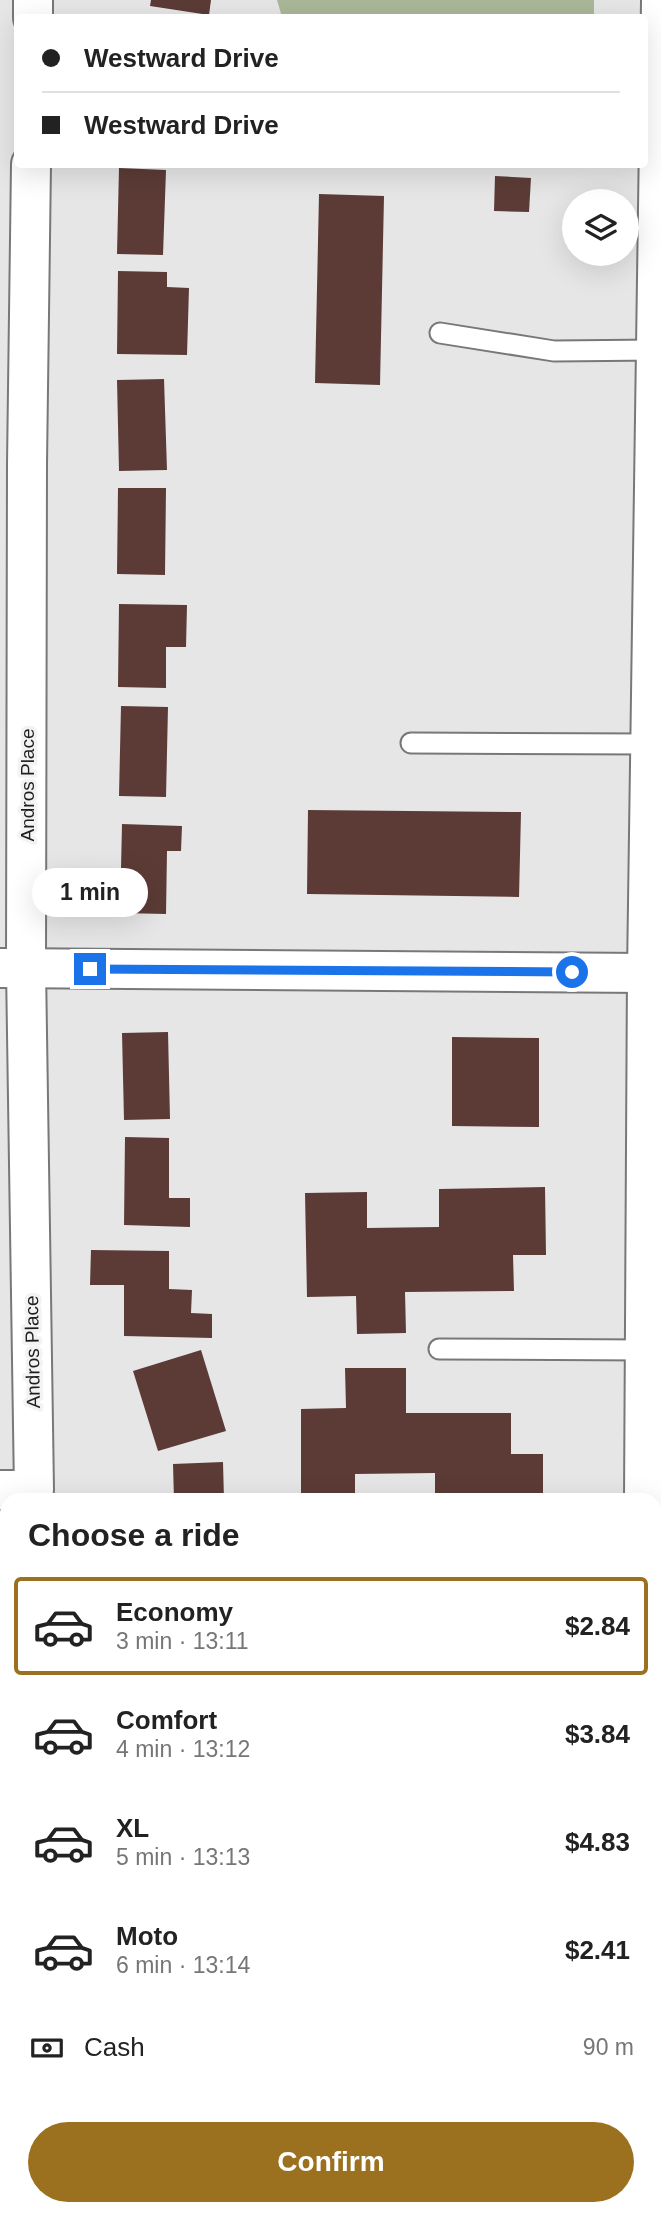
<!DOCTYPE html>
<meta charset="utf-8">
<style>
body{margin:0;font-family:Helvetica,sans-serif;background:#f6f6f6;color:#222;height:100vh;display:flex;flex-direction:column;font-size:26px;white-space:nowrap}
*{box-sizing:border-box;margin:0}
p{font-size:23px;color:#767676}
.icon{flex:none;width:38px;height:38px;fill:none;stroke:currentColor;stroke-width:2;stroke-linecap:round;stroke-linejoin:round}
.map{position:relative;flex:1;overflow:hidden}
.drawer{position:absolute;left:0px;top:1493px;width:662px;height:723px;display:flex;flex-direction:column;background:#fff;border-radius:21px 21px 0 0;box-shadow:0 7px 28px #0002}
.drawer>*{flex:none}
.guide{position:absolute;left:14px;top:14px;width:634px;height:154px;border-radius:7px;box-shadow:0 7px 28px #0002;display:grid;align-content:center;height:154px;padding:0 28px;background:#fff}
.tools{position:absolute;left:562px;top:189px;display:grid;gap:14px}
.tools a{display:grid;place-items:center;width:77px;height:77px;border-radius:50%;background:#fff;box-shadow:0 7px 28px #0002;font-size:35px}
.end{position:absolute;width:32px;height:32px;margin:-16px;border:9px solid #1a73e8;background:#fff;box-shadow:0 0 0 4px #fff}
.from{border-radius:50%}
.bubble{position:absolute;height:49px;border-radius:24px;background:#fff;box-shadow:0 7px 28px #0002;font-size:23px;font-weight:700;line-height:49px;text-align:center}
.guide b{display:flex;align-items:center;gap:24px;height:66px;font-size:26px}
.guide b+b{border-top:2px solid #e0e0e0}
.guide i{width:18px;height:18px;background:#222}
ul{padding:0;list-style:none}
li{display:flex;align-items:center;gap:21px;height:98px;margin:0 14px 10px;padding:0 14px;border:4px solid transparent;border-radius:7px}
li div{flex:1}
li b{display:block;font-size:26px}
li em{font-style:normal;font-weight:700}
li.active{border-color:#9b711f}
li>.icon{width:63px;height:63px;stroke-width:1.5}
h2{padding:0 28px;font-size:32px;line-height:84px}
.pay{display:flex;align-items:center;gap:18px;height:77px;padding:0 28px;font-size:26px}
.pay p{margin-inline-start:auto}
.cta{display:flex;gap:14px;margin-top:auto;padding:14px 28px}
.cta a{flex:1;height:80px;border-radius:42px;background:#9b711f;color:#fff;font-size:28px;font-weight:700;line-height:80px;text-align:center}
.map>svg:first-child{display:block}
.forest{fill:#a9b898}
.building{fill:#5c3b36}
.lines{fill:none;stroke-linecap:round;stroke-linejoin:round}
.lane-casing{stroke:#777879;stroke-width:23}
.street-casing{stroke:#777879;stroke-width:42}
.secondary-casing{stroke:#777879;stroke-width:42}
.lane{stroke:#fff;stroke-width:19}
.street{stroke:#fff;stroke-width:38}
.secondary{stroke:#fff;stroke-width:38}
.route{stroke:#1a73e8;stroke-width:9}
.labels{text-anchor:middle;stroke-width:7;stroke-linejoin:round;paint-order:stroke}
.street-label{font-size:19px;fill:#1e1e1f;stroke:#f3f3f4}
</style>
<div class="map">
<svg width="661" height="2214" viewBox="0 0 661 2214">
<rect width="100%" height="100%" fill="#e6e6e7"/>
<path class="forest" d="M277 0H594V17H282Z"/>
<g class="building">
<path d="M151 0H211L209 15 150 6Z"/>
<path d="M119 168 166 170 163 255 117 254Z"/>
<path d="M495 176 531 178 529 212 494 211Z"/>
<path d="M319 194 384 196 380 385 315 383Z"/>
<path d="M118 271 167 272V287L189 288 187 355 117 354Z"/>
<path d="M164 379 167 470 119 471 117 380Z"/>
<path d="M118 488H166L165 575 117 574Z"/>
<path d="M119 604 187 605 186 647H166V688L118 687Z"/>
<path d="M121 706 168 707 166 797 119 796Z"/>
<path d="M308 810 521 812 519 897 307 894Z"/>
<path d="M122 824 182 826 181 851H167L166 914 120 913Z"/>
<path d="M168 1032 170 1119 124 1120 122 1033Z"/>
<path d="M452 1037 539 1038V1127L452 1126Z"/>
<path d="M125 1137 169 1138V1198H190V1227L124 1225Z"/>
<path d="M545 1187 546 1255H513L514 1291 405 1292 406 1333 357 1334 356 1296 307 1297 305 1193 367 1192V1228L439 1227V1189Z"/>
<path d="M91 1250 169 1251V1289L192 1290 191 1313 212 1314V1338L124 1336V1285H90Z"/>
<path d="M201 1350 226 1431 158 1451 133 1371Z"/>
<path d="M345 1368H406V1413H511V1454H543V1500H435V1473L355 1474V1500H301V1409L346 1408Z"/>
<path d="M223 1462 224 1500H174L173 1464Z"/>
<path d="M2 1620H7V1677H3Z"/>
<path d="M3 1680H7V1722H4Z"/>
<rect x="0" y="1822" width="7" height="46"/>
<rect x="121" y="2208" width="47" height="6"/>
</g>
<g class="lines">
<g class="lane-casing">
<g id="lane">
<path d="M440 333 554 351 657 350"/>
<path d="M411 743 649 744"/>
<path d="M439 1349 645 1350"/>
</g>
</g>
<g class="street-casing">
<g id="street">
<path d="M33 18V0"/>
<path d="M1 968 647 973"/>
<path d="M0 1490H34L26 968 27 464 31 164"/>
<path d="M0 1998H7"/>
<path d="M33 2208V2214"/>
</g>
</g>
<g class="secondary-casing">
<g id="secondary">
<path d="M644 1500 647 973 661 1"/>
<path d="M640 2214V2208"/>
</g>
</g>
<use href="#lane" class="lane"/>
<use href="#street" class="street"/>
<use href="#secondary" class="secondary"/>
</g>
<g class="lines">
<path class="route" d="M90 969 572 972"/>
</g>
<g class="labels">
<g class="street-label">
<text transform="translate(27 785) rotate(-90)" y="7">Andros Place</text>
<text transform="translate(32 1352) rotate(-91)" y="7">Andros Place</text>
</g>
</g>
</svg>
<div class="tools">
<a><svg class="icon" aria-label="layers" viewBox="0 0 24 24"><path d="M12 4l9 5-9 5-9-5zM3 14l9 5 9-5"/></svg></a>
</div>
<i class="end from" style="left:572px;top:972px"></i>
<i class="end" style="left:90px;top:969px"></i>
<div class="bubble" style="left:32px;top:868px;width:116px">1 min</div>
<div class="guide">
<b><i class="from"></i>Westward Drive</b>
<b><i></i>Westward Drive</b>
</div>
<section class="drawer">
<h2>Choose a ride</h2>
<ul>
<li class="active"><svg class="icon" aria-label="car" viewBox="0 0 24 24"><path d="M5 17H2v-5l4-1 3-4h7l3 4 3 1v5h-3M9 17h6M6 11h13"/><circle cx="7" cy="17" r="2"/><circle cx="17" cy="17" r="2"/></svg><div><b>Economy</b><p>3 min · 13:11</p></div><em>$2.84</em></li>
<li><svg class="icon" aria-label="car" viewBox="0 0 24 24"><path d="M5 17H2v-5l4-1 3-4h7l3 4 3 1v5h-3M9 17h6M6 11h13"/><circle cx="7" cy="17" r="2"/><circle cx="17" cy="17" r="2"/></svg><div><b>Comfort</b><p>4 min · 13:12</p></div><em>$3.84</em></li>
<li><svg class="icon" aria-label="car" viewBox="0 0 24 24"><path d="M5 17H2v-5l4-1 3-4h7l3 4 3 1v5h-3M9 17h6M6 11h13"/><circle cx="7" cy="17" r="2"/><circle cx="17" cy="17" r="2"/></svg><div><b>XL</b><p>5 min · 13:13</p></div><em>$4.83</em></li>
<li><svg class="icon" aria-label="car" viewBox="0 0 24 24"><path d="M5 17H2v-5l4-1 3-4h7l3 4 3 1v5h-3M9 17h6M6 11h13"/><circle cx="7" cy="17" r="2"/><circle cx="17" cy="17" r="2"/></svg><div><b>Moto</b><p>6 min · 13:14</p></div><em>$2.41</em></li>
</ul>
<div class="pay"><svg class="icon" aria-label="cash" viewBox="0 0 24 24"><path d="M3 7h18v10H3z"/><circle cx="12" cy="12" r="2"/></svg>Cash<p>90 m</p></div>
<div class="cta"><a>Confirm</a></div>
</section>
</div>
